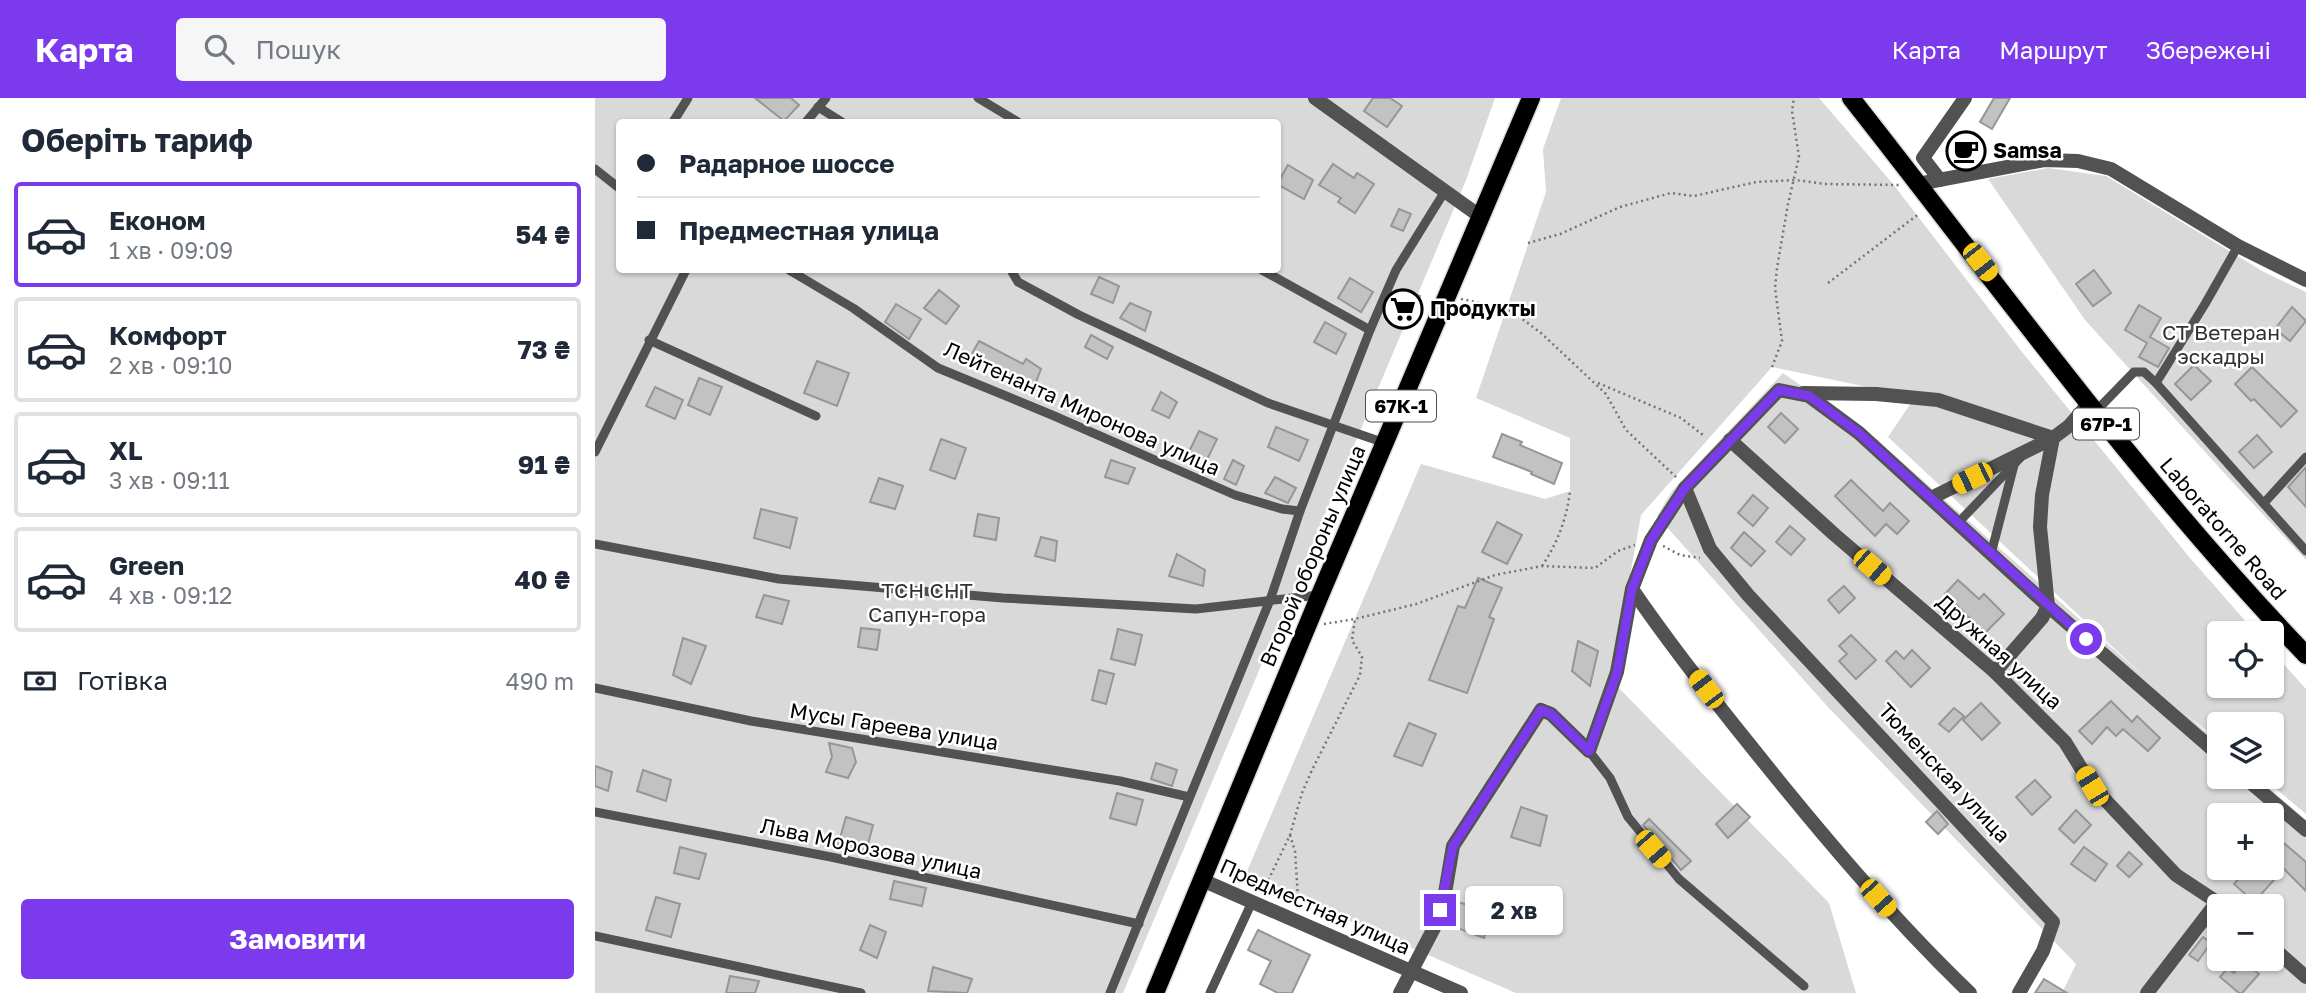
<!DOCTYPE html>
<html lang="uk">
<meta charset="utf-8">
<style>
body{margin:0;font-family:"Golos Text",sans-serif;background:#f6f6f7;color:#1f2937;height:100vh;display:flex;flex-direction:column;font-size:26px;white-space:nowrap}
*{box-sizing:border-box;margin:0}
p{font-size:23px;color:#747a83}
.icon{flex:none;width:38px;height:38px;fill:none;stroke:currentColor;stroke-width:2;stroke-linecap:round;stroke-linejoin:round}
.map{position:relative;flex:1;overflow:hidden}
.details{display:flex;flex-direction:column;background:#fff;width:595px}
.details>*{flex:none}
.hud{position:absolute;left:21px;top:21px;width:665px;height:154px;border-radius:7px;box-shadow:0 2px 5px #0004;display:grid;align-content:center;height:154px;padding:0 21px;background:#fff}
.controls{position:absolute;left:1612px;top:523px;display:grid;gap:14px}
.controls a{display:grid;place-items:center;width:77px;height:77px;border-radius:7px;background:#fff;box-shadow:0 2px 5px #0004;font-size:35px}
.end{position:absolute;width:32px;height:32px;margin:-16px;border:9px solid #7c3aed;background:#fff;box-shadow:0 0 0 4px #fff}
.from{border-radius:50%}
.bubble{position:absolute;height:49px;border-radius:7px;background:#fff;box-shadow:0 2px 5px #0004;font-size:23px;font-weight:700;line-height:49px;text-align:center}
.car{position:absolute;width:21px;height:42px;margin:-21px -10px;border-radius:9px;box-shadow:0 0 5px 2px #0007;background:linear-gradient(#f5c518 24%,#345 0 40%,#f5c518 0 76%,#345 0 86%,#f5c518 0)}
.hud b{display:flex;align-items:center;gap:24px;height:66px;font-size:26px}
.hud b+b{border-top:2px solid #e0e1e3}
.hud i{width:18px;height:18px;background:#1f2937}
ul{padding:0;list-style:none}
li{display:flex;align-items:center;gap:21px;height:105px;margin:0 14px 10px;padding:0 7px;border:4px solid #e0e1e3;border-radius:7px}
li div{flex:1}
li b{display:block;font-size:26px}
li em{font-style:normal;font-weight:700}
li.selected{border-color:#7c3aed}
li>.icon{width:63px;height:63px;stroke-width:1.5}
h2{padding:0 21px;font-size:32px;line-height:84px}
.pay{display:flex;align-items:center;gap:18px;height:77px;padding:0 21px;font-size:26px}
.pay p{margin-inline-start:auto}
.button{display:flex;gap:14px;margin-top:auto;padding:14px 21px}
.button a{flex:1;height:80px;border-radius:7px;background:#7c3aed;color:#fff;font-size:28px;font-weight:700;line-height:80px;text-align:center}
header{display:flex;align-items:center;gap:42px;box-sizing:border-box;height:98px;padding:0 35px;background:#7c3aed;color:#fff}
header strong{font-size:33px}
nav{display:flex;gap:38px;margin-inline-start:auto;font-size:24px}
.search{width:490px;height:63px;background:#f6f6f7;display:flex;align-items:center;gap:18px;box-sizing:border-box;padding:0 24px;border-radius:7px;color:#747a83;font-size:26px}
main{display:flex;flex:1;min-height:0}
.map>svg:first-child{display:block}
.green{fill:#d9d9d9;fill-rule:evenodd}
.building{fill:#c2c2c2;stroke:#969696;stroke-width:2}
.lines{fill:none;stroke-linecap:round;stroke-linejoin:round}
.primary-casing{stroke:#dbdbdb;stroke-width:21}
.path{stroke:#747474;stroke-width:2.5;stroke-dasharray:2 3.5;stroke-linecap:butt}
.lane{stroke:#525252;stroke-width:9}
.street{stroke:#525252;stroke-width:14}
.primary{stroke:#000;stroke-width:18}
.route{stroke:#7c3aed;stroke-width:9}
.labels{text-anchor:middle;stroke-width:5;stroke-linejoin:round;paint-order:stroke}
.shield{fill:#fff;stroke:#4c4c4c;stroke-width:2}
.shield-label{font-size:19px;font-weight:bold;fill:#000}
.poi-label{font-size:21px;font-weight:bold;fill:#000;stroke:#fff;text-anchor:start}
.park-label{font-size:21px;fill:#303030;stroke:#fff}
.street-label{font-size:21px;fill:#000;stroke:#fff}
</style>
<header>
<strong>Карта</strong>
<div class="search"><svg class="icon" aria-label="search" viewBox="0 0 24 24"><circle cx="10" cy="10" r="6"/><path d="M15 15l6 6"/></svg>Пошук</div>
<nav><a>Карта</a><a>Маршрут</a><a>Збережені</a></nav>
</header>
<main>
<section class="details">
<h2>Оберіть тариф</h2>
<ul>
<li class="selected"><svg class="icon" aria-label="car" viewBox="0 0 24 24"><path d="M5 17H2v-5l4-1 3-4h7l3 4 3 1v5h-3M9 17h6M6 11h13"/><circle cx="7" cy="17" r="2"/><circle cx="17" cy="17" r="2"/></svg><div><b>Економ</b><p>1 хв · 09:09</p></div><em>54 ₴</em></li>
<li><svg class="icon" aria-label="car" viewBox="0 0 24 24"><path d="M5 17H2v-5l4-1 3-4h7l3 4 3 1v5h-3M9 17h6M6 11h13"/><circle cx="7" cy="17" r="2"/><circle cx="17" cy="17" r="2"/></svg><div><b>Комфорт</b><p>2 хв · 09:10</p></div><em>73 ₴</em></li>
<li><svg class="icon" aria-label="car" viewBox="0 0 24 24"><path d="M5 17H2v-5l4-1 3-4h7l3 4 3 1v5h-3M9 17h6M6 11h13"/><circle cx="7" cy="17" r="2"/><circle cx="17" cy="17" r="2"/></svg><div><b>XL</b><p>3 хв · 09:11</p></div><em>91 ₴</em></li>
<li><svg class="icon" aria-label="car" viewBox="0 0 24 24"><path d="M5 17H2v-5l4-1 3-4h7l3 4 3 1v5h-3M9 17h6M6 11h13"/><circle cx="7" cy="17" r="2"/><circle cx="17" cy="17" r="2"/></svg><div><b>Green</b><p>4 хв · 09:12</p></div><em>40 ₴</em></li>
</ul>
<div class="pay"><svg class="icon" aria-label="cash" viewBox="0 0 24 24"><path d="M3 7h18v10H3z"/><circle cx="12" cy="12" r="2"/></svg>Готівка<p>490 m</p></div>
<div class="button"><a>Замовити</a></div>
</section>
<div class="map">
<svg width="1711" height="895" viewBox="0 0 1711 895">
<rect width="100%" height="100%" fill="#fff"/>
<g class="green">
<path d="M0 0H900L871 82 528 895H0ZM24 24H682V172H24Z"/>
<path d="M966 0H1224L1298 86 1427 254 1595 460 1661 535 1624 536V588H1676L1677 553 1711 591V716L1667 679H1676V626H1624V643L1591 616 1624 646V679H1661L1711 722V876L1677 846 1676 808H1624V861H1676L1677 850 1711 882V895H1467L1481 866 1233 609 1062 418 1077 393 1188 275 1279 339 1552 581 1293 339 1320 299 1177 269 1046 417 1016 582 1234 805 1261 895H921L650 778 826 366 950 401 975 393V340L881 300 951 94 948 51ZM1624 718H1676V770H1624Z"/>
<path d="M1453 70 1511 78 1669 174 1711 194V462L1642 389 1490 222 1393 81Z"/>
</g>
<g class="building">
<path d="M160 0H196L204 7 189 23Z"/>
<path d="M778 0H795L807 8 792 29 769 13Z"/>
<path d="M1399 0H1415L1397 31 1385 24Z"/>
<path d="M738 66 759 80 762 75 779 86 760 115 743 104 746 100 724 87Z"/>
<path d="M693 67 718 82 709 101 682 86Z"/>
<path d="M804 111 816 116 808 133 796 128Z"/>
<path d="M1499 172 1516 195 1498 208 1481 186Z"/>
<path d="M504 179 524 188 518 205 496 196Z"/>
<path d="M755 180 778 194 766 214 743 200Z"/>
<path d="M344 192 364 208 351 226 329 210Z"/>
<path d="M812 192 825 198 813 228 799 222Z"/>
<path d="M535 205 556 214 550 233 525 220Z"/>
<path d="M301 206 326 221 314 241 290 224Z"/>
<path d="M1544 207 1566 220 1555 239 1574 250 1563 269 1544 259 1552 245 1530 232Z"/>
<path d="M1697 209 1711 223 1695 243 1680 231Z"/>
<path d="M730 224 751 236 741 256 719 244Z"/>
<path d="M496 237 518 249 512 261 490 249Z"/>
<path d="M384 243 428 266 431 261 446 271 438 292 375 259Z"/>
<path d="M222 263 254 275 242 308 209 295Z"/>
<path d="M1599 267 1616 283 1596 302 1580 286Z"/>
<path d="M1657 269 1702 313 1686 329 1659 301 1656 303 1640 286Z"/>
<path d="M104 280 127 289 115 317 93 307Z"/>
<path d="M60 289 88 302 80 321 51 308Z"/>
<path d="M566 294 582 304 574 320 557 312Z"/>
<path d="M1186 315 1203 331 1190 345 1173 329Z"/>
<path d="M681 329 713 342 704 363 673 349Z"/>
<path d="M604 333 622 341 609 368 591 360Z"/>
<path d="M907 336 927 344 925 347 967 365 959 386 936 376 937 374 898 359Z"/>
<path d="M1662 337 1677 354 1659 370 1644 354Z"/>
<path d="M346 341 371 350 360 381 335 372Z"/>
<path d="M516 362 540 370 533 386 510 379Z"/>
<path d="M638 362 649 368 641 387 629 381Z"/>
<path d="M1711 369V409L1693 389Z"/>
<path d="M680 379 701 390 693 405 670 395Z"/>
<path d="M284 380 308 388 300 411 275 404Z"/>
<path d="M1256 382 1288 413 1295 405 1314 423 1302 436 1291 426 1280 438 1240 398Z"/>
<path d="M1158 397 1173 410 1158 428 1143 415Z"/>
<path d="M166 411 202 420 195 450 159 440Z"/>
<path d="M383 416 404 420 401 442 379 438Z"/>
<path d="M902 424 927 437 912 466 887 454Z"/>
<path d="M1195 428 1210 441 1196 457 1181 444Z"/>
<path d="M1149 434 1170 453 1156 468 1136 450Z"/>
<path d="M446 439 462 443 460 463 440 458Z"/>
<path d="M582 456 610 472 608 488 574 478Z"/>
<path d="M883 480 907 490 894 519 899 521 872 595 834 582 863 508 870 510Z"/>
<path d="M1363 482 1384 501 1389 496 1409 516 1390 535 1350 496Z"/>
<path d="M1249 488 1260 500 1244 515 1233 502Z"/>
<path d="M169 497 194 503 187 526 161 519Z"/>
<path d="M266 530 285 532 282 552 263 549Z"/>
<path d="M523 531 547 537 540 567 516 561Z"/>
<path d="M1256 537 1281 562 1261 581 1244 563 1252 556 1244 548Z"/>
<path d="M88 540 111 548 96 586 78 577Z"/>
<path d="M983 543 1003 553 995 588 977 573Z"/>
<path d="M1317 552 1335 570 1316 589 1291 563 1301 553 1309 561Z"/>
<path d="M504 572 519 576 511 606 497 602Z"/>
<path d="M1516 603 1537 624 1542 618 1565 640 1553 653 1528 631 1521 638 1512 629 1497 646 1484 633Z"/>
<path d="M1386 605 1405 625 1387 642 1368 622Z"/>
<path d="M1359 610 1369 618 1354 634 1344 626Z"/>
<path d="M814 625 841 636 827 668 799 658Z"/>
<path d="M234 645 257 650 261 664 253 680 231 674 237 659Z"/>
<path d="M561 665 582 672 577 688 556 681Z"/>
<path d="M0 668 17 674 13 693 0 688Z"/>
<path d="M48 672 76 682 71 703 42 693Z"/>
<path d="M1440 682 1456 699 1437 717 1421 699Z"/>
<path d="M522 695 548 702 541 727 515 720Z"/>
<path d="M1142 706 1155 719 1133 740 1121 726Z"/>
<path d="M926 709 952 718 945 748 916 739Z"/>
<path d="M1481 712 1496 727 1479 745 1464 731Z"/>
<path d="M1342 713 1353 726 1343 736 1331 724Z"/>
<path d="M251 719 278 727 271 754 243 747Z"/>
<path d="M1054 721 1096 763 1086 772 1048 727Z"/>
<path d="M1676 734 1711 764V793L1689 771 1659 804 1639 786 1653 770H1658L1665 776 1670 770H1676Z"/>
<path d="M85 749 111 756 104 781 79 775Z"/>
<path d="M1489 749 1512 766 1500 783 1476 766Z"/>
<path d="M1534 754 1547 766 1534 779 1522 768Z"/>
<path d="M299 783 331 790 327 808 295 801Z"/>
<path d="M909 796 929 804 922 825 902 817Z"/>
<path d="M61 799 85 806 76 839 51 832Z"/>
<path d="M863 804 896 814 889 840 857 828Z"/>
<path d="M275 827 291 834 282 860 265 852Z"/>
<path d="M663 832 715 857 697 895H683L665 886 676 863 653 852Z"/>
<path d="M1608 839 1616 845 1603 863 1594 857Z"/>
<path d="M1649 863 1664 876 1647 895H1644L1625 879 1633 870 1639 875Z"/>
<path d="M338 869 377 881 372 895 333 893Z"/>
<path d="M135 878 164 883 160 895H131Z"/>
<path d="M1449 881 1472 895H1440Z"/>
</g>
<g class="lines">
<g class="primary-casing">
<g id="primary">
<path d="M1256 0C1404 188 1545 384 1711 557"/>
<path d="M560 895 725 497 936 0"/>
</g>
</g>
<g class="path">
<path d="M933 145 965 136 1025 109 1076 95 1099 98 1161 84 1200 82 1230 86 1304 87"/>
<path d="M1233 185 1325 115"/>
<path d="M866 201 907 209 918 214 946 235 1011 296 1031 332 1081 379"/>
<path d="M1177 269 1187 243 1180 190 1182 170 1193 106 1204 59 1197 13 1199 0"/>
<path d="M1003 285 1086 320 1108 337"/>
<path d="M1068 448 1085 457 1105 460"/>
<path d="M947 468C962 446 972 420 975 393"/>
<path d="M729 526 760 521 821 506 900 477 947 468 1000 470 1023 453 1040 447"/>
<path d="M695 737 700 753 703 801"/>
<path d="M671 787 695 737 707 695 717 672 765 577 767 559 757 542 760 521"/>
</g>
<g class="lane">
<path d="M383 0 423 24"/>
<path d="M223 9 247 24"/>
<path d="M78 24 93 0"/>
<path d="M211 24 231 0"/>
<path d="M0 71 24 90"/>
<path d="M194 172 258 210 343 270 457 317 640 397 687 411 705 413"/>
<path d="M416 172 423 184 484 217 673 305 790 345"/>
<path d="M667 172 775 232"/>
<path d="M54 242 221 318"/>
<path d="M1561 285 1610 206 1643 148"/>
<path d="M1501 313 1539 274H1549L1561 285 1711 453"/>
<path d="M0 354 91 172"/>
<path d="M1669 405 1711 359"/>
<path d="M1363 425 1426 359"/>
<path d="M0 446 184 481 408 500 601 511 724 497"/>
<path d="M1396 456 1419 367"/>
<path d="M0 590 156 623 525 683 594 699"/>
<path d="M994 653 1015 680 1033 719 1084 781 1209 888"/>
<path d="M0 714 236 759 544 826"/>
<path d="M0 838 266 895"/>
<path d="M515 895 675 502 705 413 775 232 801 172 850 93"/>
<path d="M615 895 657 804"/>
</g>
<g class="street">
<path d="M720 0 886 119"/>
<path d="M1345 82 1328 60 1370 0"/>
<path d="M1323 86 1449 62 1483 63 1516 71 1643 148 1711 182"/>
<path d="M1208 295 1281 296 1343 302 1458 340 1447 397 1445 429 1453 508 1447 520 1400 574"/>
<path d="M1135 342 1240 437 1400 574 1470 644 1497 688 1581 777 1628 808"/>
<path d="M1090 390 1115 451 1153 497 1458 824 1448 853 1424 895"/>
<path d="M1336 400 1458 340 1474 328 1494 305"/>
<path d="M1037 491C1075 547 1117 600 1159 652 1227 737 1297 820 1375 895"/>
<path d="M1649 679 1711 732"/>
<path d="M607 782 866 895"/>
<path d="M1676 848 1711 879"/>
<path d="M805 895 839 830 850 795 858 748 946 612 956 616 994 653 1022 574 1037 491 1056 442 1090 390 1184 292 1214 298 1264 335 1453 508 1624 657"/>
<path d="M1552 895 1622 804"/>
</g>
<use href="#primary" class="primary"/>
</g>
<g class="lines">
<path class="route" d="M845 812 858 748 946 612 956 616 994 653 1022 575 1037 491 1056 442 1090 390 1184 292 1214 298 1264 335 1491 541"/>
</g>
<defs>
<g id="cafe-ring" transform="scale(2.0125)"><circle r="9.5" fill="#fff" stroke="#000" stroke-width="1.5"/><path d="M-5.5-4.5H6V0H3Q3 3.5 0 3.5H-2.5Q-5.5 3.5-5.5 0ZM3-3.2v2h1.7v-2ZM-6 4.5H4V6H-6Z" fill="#000"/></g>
<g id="supermarket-ring" transform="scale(2.0125)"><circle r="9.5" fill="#fff" stroke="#000" stroke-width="1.5"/><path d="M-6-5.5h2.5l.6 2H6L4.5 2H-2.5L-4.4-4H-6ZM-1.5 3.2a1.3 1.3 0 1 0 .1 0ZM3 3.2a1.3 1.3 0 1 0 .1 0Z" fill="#000"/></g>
</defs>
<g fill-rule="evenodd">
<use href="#cafe-ring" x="1371" y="53"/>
<use href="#supermarket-ring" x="808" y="211"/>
</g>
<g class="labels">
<g class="shield">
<rect x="771" y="292.5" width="70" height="31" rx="5"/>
<rect x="1478" y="310.5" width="66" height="31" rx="5"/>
</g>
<g class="shield-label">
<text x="806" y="315">67К-1</text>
<text x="1511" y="333">67Р-1</text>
</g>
<g class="poi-label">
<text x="1398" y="60">Samsa</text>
<text x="835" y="218">Продукты</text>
</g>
<g class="park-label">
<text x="1626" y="242">СТ Ветеран<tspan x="1626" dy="24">эскадры</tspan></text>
<text x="332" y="500">ТСН СНТ<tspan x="332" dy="24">Сапун-гора</tspan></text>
</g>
<g class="street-label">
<text transform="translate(487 311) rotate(24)" y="7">Лейтенанта Миронова улица</text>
<text transform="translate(1628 431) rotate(49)" y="7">Laboratorne Road</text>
<text transform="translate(718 458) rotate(-67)" y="7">Второй обороны улица</text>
<text transform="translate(1404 554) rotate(42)" y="7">Дружная улица</text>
<text transform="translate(299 629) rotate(9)" y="7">Мусы Гареева улица</text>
<text transform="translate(1349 675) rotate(47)" y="7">Тюменская улица</text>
<text transform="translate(276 751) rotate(12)" y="7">Льва Морозова улица</text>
<text transform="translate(720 809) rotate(24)" y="7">Предместная улица</text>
</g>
</g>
</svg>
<div class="controls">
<a><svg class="icon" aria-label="locate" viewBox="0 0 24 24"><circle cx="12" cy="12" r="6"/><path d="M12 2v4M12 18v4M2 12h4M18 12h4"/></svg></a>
<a><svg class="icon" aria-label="layers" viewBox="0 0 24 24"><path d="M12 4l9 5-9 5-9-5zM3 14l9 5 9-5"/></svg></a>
<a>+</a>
<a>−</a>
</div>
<i class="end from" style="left:1491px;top:541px"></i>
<i class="end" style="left:845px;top:812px"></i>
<div class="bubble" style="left:870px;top:788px;width:98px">2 хв</div>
<i class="car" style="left:1385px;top:164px;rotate:142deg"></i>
<i class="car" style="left:1377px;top:380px;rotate:244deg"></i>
<i class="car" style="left:1277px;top:469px;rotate:131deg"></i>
<i class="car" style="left:1111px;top:591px;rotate:323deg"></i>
<i class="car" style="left:1497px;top:688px;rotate:329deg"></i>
<i class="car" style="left:1058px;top:751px;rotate:139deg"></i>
<i class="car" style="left:1283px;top:800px;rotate:138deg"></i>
<div class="hud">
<b><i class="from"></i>Радарное шоссе</b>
<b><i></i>Предместная улица</b>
</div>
</div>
</main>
